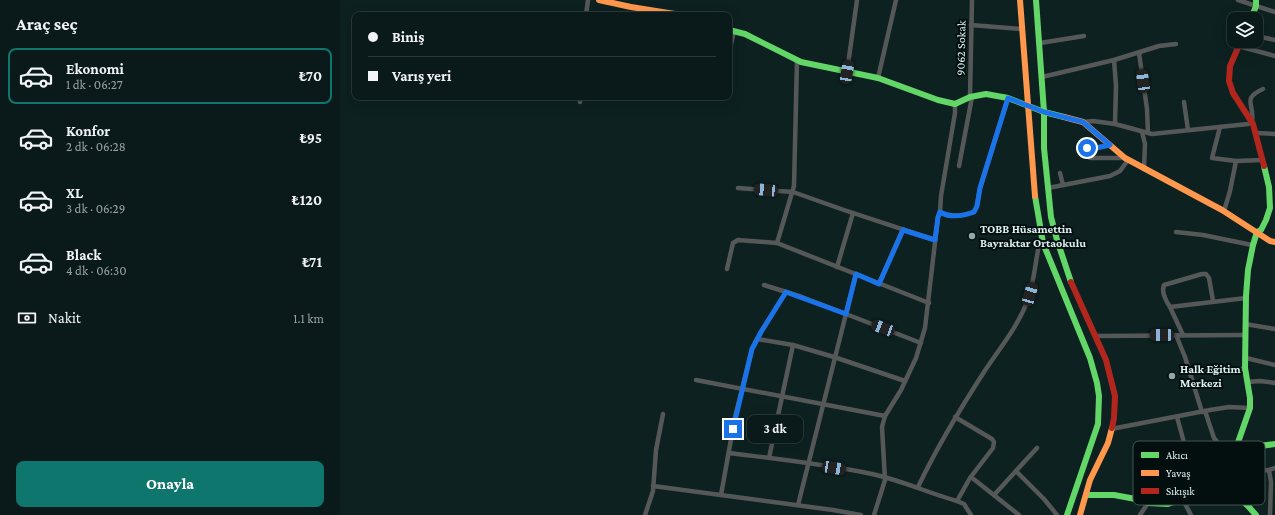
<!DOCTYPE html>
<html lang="tr">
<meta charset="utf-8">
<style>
body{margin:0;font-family:"Crimson Pro",serif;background:#182626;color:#f1f3f6;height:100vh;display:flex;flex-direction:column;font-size:15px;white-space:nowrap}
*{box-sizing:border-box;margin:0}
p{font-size:13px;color:#99a0a2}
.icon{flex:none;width:22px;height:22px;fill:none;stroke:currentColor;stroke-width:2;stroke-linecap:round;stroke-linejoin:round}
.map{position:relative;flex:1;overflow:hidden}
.side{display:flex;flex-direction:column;background:#0a1919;width:340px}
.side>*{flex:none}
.guide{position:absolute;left:12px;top:12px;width:380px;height:88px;border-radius:8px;box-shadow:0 4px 16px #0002,0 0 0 1px #2a3838;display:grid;align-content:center;height:88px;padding:0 16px;background:#0a1919}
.tools{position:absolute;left:887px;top:12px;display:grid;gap:8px}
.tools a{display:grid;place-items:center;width:36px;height:36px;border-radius:8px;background:#0a1919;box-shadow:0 4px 16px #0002,0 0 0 1px #2a3838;font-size:20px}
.end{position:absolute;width:18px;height:18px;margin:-9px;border:5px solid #1a73e8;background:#fff;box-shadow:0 0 0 2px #fff}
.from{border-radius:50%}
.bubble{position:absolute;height:28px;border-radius:8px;background:#0a1919;box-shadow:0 4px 16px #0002,0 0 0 1px #2a3838;font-size:13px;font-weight:700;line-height:28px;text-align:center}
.car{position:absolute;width:12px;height:24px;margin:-12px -6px;border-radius:5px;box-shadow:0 0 3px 1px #0007;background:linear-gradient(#222 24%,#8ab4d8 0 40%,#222 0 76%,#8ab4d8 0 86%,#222 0)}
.guide b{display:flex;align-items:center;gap:14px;height:38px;font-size:15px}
.guide b+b{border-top:1px solid #2a3838}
.guide i{width:10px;height:10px;background:#f1f3f6}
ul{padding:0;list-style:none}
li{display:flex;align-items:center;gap:12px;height:56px;margin:0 8px 6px;padding:0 8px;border:2px solid transparent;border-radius:8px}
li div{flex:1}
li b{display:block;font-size:15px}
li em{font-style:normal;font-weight:700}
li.active{border-color:#0f766e}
li>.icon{width:36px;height:36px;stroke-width:1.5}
h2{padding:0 16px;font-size:18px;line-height:48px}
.pay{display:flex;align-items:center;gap:10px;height:44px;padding:0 16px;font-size:15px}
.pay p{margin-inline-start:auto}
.cta{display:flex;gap:8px;margin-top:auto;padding:8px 16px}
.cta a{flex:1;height:46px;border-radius:8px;background:#0f766e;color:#fff;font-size:16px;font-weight:700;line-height:46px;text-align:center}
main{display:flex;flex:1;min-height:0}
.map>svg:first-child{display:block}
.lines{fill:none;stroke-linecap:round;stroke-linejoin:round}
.street{stroke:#565858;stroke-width:4.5}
.fast{stroke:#63d668;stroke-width:6}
.slow{stroke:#ff974d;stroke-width:6}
.jam{stroke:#b3261e;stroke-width:6}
.route{stroke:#1a73e8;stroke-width:5}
.poi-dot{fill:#95a8a8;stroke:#030f0f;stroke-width:1.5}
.labels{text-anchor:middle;stroke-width:4;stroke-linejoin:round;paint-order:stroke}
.street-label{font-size:12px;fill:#def1f1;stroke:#030f0f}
.poi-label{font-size:12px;font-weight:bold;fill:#def1f1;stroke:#030f0f;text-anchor:start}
.key{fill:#030f0f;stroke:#455353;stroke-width:1}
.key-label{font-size:11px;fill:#def1f1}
</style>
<main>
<section class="side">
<h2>Araç seç</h2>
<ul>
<li class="active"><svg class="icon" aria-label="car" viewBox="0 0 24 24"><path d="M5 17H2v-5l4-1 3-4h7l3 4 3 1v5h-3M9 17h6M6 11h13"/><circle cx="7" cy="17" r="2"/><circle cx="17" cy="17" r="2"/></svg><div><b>Ekonomi</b><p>1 dk · 06:27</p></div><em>₺70</em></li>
<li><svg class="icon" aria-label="car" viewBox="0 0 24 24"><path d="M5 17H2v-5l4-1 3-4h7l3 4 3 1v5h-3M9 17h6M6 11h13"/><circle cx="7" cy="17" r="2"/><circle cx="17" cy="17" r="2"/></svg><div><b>Konfor</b><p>2 dk · 06:28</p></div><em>₺95</em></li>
<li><svg class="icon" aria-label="car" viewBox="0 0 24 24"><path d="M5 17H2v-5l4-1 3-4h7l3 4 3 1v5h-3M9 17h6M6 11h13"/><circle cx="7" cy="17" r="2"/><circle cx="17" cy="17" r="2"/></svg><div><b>XL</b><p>3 dk · 06:29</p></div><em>₺120</em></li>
<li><svg class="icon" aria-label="car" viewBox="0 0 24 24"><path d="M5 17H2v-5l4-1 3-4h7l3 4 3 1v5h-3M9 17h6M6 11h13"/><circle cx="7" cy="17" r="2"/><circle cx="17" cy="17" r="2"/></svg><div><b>Black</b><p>4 dk · 06:30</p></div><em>₺71</em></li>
</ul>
<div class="pay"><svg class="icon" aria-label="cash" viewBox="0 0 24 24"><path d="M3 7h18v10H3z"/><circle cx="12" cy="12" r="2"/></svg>Nakit<p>1.1 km</p></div>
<div class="cta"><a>Onayla</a></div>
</section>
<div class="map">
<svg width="935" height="515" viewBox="0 0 935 515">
<rect width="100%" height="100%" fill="#0d2121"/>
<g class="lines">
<g class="street">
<path d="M898 0 935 12"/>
<path d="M246 15 248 0"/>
<path d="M631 25 682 29"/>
<path d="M916 36 935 40"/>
<path d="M700 43 744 36"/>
<path d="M898 46 935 56"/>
<path d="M389 53 394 31"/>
<path d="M799 53 807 109 808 133"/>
<path d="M774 60 776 86 775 124"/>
<path d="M507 72 517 0"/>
<path d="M702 77 774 60 819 46 836 44"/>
<path d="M538 78 556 0"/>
<path d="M630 97 632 0"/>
<path d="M240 102V97"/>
<path d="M844 102 848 130"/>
<path d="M615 104V113L601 196 600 212C610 218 623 216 634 212L637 206 640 188 668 98"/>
<path d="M743 122 753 121 775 124 812 134 908 124 912 122C915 104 901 99 923 89"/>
<path d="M880 127 872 158 896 161 922 160"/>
<path d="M802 132 805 144 804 169"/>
<path d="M917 133 935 134"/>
<path d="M739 147 756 148 769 145"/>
<path d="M750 158H785"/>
<path d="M619 166 632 97"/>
<path d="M720 173 723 185"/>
<path d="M398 188 453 192 504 210 595 240"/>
<path d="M708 188 770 176 780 171 788 160"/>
<path d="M884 211 890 191 896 161"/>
<path d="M836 232 863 235 912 245"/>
<path d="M437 243 454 186 457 60"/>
<path d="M497 267 513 213"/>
<path d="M387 269 393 243 398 240 437 243 589 303"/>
<path d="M539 284 563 229"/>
<path d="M424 285 462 297 581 343"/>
<path d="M873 301 869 278 866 274H862L824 285C821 292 826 301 830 307L906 298"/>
<path d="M830 307 843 335"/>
<path d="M905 324 935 329"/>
<path d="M836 335 845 357 862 412"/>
<path d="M755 336 906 335"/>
<path d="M417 339 453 345 494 357 565 381"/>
<path d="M906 358 935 365"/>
<path d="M849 370 905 369"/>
<path d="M356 380 545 416"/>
<path d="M907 382 920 381 935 383"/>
<path d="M865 411 874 438 879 444 880 451"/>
<path d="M615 417 652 439 654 442 653 448 630 478 617 501"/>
<path d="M837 417 848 457C866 453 874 449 892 454"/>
<path d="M771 429 870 410 889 407 910 408"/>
<path d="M389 453C437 459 485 464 532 474 561 480 588 493 617 501L624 504 631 515"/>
<path d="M429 458 453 345"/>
<path d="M929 470 931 482 930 515"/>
<path d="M676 471 704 499 717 515"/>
<path d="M889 473 929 470 935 468"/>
<path d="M631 477 679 515"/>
<path d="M313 486 493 510 521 515"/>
<path d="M578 487C597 447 620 409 644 372 659 349 677 328 687 302 695 282 695 258 701 237"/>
<path d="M381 495 395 417 412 349 421 332 446 292"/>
<path d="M654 495 697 448"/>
<path d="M843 500 851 515"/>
<path d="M458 505 516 274"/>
<path d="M305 515 313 491 316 450 323 414"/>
<path d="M534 515 545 480 542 427 545 416 561 390 576 358 585 328 598 217 600 212"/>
<path d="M800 515 808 503"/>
</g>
<g class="fast">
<path d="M696 0 704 112V148L711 217 717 240 731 282"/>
<path d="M911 19 916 6V0"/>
<path d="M389 30 405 34 461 62 538 78 598 100 615 104 630 97 646 94 668 98 704 112 724 117"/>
<path d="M695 196 703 243 750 358 757 383 759 396 758 424 727 515"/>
<path d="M895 451 910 408V398L905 368 906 296 908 270 913 245 917 232 921 230 926 220 930 208 929 187 924 166"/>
<path d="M884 485 908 506 916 515"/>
<path d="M746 495H774L801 500 808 503 828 504 884 485 890 469 892 454 895 451 905 448 935 444"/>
</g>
<g class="slow">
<path d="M259 0 291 7 341 15"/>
<path d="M680 0 695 196"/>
<path d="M724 117 743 122 785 158 882 210 930 241 935 242"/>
<path d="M740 515 750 480 768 443 772 428"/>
</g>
<g class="jam">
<path d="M901 41 890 66 889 81 893 93 913 124 924 166"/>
<path d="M731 282 766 360 775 396 774 418 772 428"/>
</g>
</g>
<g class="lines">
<path class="route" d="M393 429 412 349 421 332 446 292 506 314 516 274 539 284 563 230 595 240 598 217 600 212C610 218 623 216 634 212L637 206 640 188 668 98 704 112 743 122 770 145 756 148H747"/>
</g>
<g class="poi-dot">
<circle cx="632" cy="236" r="4"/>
<circle cx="832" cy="376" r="4"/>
</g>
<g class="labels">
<g class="street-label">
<text transform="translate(621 48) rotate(-89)" y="4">9062 Sokak</text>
</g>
<g class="poi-label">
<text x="640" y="233">TOBB Hüsamettin<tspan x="640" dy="14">Bayraktar Ortaokulu</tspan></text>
<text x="840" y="373">Halk Eğitim<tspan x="840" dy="14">Merkezi</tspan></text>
</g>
</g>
<rect x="793" y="441" width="132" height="64" rx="6" class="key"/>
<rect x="801" y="452" width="18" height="6" fill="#63d668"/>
<rect x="801" y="470" width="18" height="6" fill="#ff974d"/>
<rect x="801" y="488" width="18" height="6" fill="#b3261e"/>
<g class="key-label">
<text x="826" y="459">Akıcı</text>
<text x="826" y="477">Yavaş</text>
<text x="826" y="495">Sıkışık</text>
</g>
</svg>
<div class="tools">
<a><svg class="icon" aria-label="layers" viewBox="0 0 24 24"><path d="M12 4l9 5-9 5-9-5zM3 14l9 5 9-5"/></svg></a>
</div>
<i class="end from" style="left:747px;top:148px"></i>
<i class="end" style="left:393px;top:429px"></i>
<div class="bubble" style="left:407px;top:415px;width:56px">3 dk</div>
<i class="car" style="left:507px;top:72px;rotate:10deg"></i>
<i class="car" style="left:803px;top:81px;rotate:352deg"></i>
<i class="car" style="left:426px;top:190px;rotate:275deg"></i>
<i class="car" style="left:690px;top:294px;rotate:16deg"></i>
<i class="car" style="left:543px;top:328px;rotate:291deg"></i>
<i class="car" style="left:822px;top:335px;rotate:270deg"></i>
<i class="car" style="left:494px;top:468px;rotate:100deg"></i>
<div class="guide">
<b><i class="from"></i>Biniş</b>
<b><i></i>Varış yeri</b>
</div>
</div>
</main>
